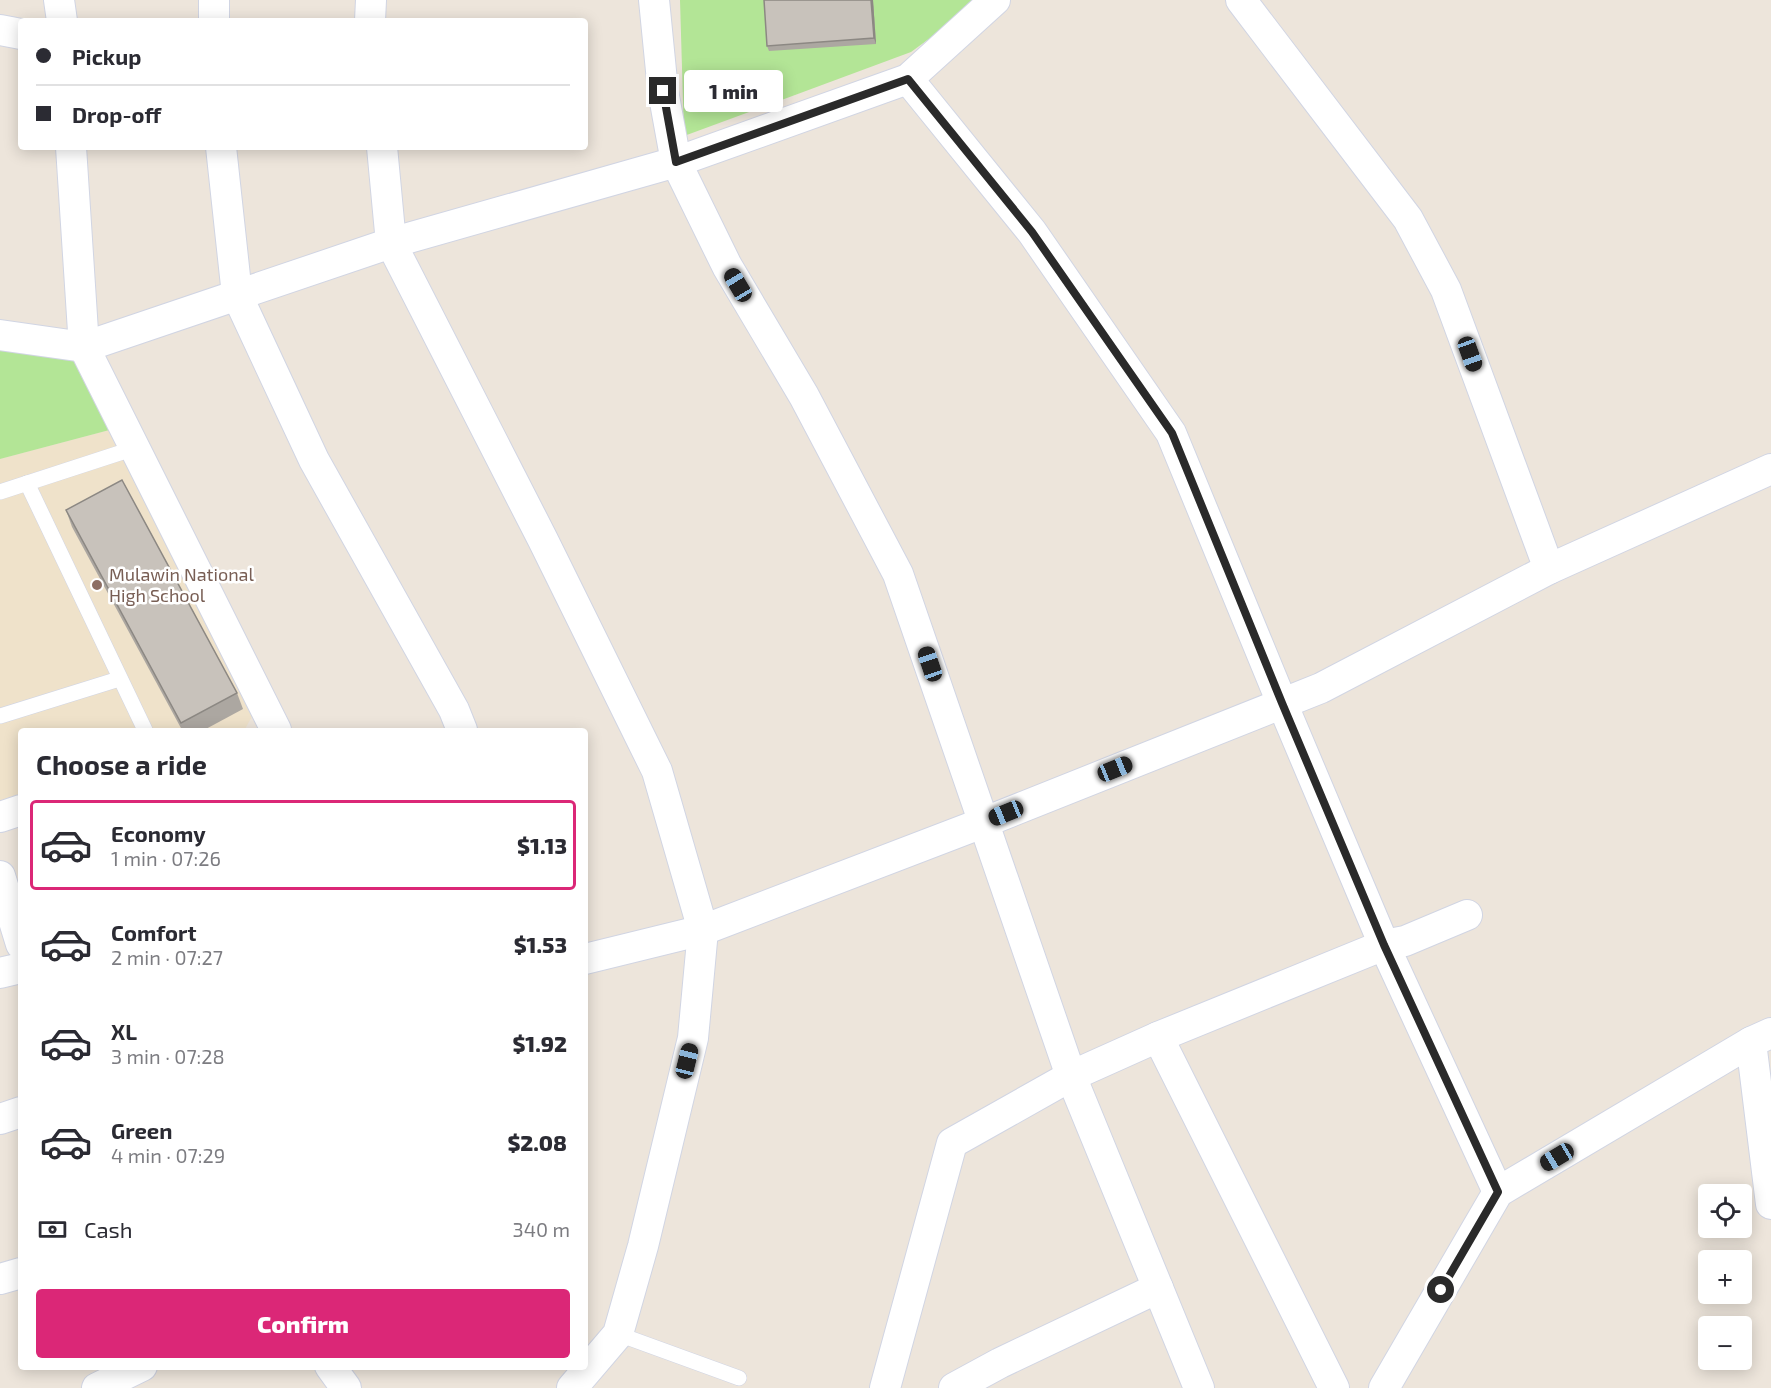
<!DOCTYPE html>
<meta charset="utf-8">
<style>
body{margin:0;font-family:"Exo 2",sans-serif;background:#f7f7f7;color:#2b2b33;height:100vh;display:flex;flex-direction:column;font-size:22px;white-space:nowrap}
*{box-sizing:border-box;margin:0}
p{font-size:20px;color:#7c7c81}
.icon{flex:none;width:33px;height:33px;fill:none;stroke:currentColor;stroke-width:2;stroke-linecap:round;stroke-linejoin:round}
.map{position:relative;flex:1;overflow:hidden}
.panel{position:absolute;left:18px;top:728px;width:570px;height:642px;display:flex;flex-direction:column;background:#fff;border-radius:6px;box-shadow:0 3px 15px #0003}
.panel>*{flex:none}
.top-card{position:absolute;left:18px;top:18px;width:570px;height:132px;border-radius:6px;box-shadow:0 3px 15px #0003;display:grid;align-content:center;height:132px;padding:0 18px;background:#fff}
.buttons{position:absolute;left:1698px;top:1184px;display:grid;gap:12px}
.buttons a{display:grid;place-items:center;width:54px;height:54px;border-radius:6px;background:#fff;box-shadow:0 3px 15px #0003;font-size:30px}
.end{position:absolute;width:27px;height:27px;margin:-14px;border:8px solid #2a2a2a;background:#fff;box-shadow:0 0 0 3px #fff}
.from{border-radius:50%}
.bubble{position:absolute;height:42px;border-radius:6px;background:#fff;box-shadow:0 3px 15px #0003;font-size:20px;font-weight:800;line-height:42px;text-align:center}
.car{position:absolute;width:18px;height:36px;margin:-18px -9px;border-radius:8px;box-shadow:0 0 4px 2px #0007;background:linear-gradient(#222 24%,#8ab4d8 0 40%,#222 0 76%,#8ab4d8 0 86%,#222 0)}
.top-card b{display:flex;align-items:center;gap:21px;height:57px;font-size:22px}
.top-card b+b{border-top:2px solid #e1e1e2}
.top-card i{width:15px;height:15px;background:#2b2b33}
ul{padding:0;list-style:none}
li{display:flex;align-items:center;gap:18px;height:90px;margin:0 12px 9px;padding:0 6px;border:3px solid transparent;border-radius:6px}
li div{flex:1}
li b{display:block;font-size:22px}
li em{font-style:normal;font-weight:800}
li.current{border-color:#db2777}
li>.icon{width:54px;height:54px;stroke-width:1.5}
h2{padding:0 18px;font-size:27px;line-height:72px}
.pay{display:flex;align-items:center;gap:15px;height:66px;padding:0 18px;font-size:22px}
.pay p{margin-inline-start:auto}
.action{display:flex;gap:12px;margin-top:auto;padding:12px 18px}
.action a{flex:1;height:69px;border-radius:6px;background:#db2777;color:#fff;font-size:24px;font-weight:800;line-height:69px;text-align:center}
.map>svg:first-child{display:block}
.education{fill:#efe2ca}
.green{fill:#b3e596}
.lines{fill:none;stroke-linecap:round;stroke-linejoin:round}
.lane-casing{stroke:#d1d5e3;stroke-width:16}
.street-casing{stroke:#d1d5e3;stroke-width:32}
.lane{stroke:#fff;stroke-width:15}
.street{stroke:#fff;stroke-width:30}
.wall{fill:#aca7a1}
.shaded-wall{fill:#8c8883}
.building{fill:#c8c2bb;stroke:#8c8883;stroke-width:1.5}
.route{stroke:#2a2a2a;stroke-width:8}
.education-dot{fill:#8d6e63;stroke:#fff;stroke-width:2}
.labels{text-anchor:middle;stroke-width:5;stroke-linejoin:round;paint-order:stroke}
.education-label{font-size:18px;fill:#785e54;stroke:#fff;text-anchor:start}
</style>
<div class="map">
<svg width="1771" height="1388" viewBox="0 0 1771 1388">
<rect width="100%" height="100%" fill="#ede5db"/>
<path class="education" d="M117 428 255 711 245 729 240 730H21V795L0 802V459Z"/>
<g class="green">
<path d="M680 0H982L911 52 684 136Z"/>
<path d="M0 349 80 362 117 428 0 459Z"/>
</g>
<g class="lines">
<g class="lane-casing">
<g id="lane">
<path d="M27 483 145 730"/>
<path d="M0 492 135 448"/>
<path d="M0 716 119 679"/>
<path d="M618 1334 739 1378"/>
</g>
</g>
<g class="street-casing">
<g id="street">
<path d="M59 0 62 21"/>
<path d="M214 0V21"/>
<path d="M654 0 663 91 676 162 727 266 804 396 898 574 1071 1076 1199 1388"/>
<path d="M1241 0 1408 219 1446 290 1549 569"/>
<path d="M370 21 371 0"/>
<path d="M0 30 21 34"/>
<path d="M908 79 1032 232 1171 433 1282 703 1384 945 1498 1192"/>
<path d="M221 147 237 295 314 460 454 710 462 730"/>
<path d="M382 147 391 243 543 540 657 771 703 930 693 1038 643 1246 618 1334 572 1388"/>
<path d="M0 335 84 347 71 147"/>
<path d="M276 730 84 347 391 243 676 162 908 79 995 0"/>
<path d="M0 817 21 810"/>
<path d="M0 876 21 944"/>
<path d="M585 959 703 930 985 822 1321 688 1549 569 1771 469"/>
<path d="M0 973 21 968"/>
<path d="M1771 1033 1751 1042 1771 1204"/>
<path d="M1158 1037 1334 1388"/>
<path d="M0 1119 21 1112"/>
<path d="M0 1279 21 1273"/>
<path d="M330 1366 346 1388"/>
<path d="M97 1388 142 1366"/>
<path d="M885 1388 952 1143 1071 1076 1158 1037 1384 945 1405 941 1467 915"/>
<path d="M954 1388 1000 1363 1158 1288"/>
<path d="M1384 1388 1498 1192 1751 1042"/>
</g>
</g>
<use href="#lane" class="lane"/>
<use href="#street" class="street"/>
</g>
<g class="wall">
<path d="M873 0 876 44 769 51 767 46Z"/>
<path d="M66 510 237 693 243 709 204 730H182L72 527Z"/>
</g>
<path class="shaded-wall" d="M871 0H873L876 44 874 38Z"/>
<g class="building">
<path d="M764 0H871L874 38 767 46Z"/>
<path d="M122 480 237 693 181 723 66 510Z"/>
</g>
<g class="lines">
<path class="route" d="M663 91 676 162 908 79 1032 232 1172 433 1282 703 1384 945 1498 1192 1441 1290"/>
</g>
<circle class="education-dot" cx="97" cy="585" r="6"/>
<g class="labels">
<g class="education-label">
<text x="109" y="581">Mulawin National<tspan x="109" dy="21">High School</tspan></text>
</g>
</g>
</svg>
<div class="buttons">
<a><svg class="icon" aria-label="locate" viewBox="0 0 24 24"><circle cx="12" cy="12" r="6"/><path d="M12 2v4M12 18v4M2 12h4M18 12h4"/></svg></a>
<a>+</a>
<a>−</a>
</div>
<i class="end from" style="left:1441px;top:1290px"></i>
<i class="end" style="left:663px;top:91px"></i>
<div class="bubble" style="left:684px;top:70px;width:99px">1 min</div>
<i class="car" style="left:738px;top:285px;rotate:329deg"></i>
<i class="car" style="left:1470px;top:354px;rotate:160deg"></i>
<i class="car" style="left:930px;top:664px;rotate:341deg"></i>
<i class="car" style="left:1115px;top:769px;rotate:68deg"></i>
<i class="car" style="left:1006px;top:813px;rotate:248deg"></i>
<i class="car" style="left:687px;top:1061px;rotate:14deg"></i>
<i class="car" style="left:1557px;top:1157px;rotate:239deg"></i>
<div class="top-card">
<b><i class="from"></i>Pickup</b>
<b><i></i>Drop-off</b>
</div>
<section class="panel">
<h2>Choose a ride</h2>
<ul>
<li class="current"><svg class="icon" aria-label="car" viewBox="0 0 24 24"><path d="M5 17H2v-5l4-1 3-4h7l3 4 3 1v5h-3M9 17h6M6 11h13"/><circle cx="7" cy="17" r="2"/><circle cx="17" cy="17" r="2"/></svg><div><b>Economy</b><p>1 min · 07:26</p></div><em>$1.13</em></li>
<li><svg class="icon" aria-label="car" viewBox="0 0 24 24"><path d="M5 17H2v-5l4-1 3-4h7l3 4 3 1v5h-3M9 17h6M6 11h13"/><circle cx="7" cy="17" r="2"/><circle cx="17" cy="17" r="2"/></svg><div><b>Comfort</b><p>2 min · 07:27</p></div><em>$1.53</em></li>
<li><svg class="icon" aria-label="car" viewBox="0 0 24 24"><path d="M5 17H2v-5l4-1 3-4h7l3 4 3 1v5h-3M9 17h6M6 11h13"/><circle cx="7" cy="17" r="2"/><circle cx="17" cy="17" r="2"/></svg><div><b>XL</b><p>3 min · 07:28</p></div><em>$1.92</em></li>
<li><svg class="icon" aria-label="car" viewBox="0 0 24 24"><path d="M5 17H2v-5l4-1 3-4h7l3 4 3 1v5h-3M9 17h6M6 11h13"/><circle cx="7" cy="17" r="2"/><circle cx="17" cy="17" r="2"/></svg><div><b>Green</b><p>4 min · 07:29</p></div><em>$2.08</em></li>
</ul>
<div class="pay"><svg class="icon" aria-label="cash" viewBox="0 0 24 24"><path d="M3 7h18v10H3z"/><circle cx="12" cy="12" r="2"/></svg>Cash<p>340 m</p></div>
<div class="action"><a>Confirm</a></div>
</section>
</div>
